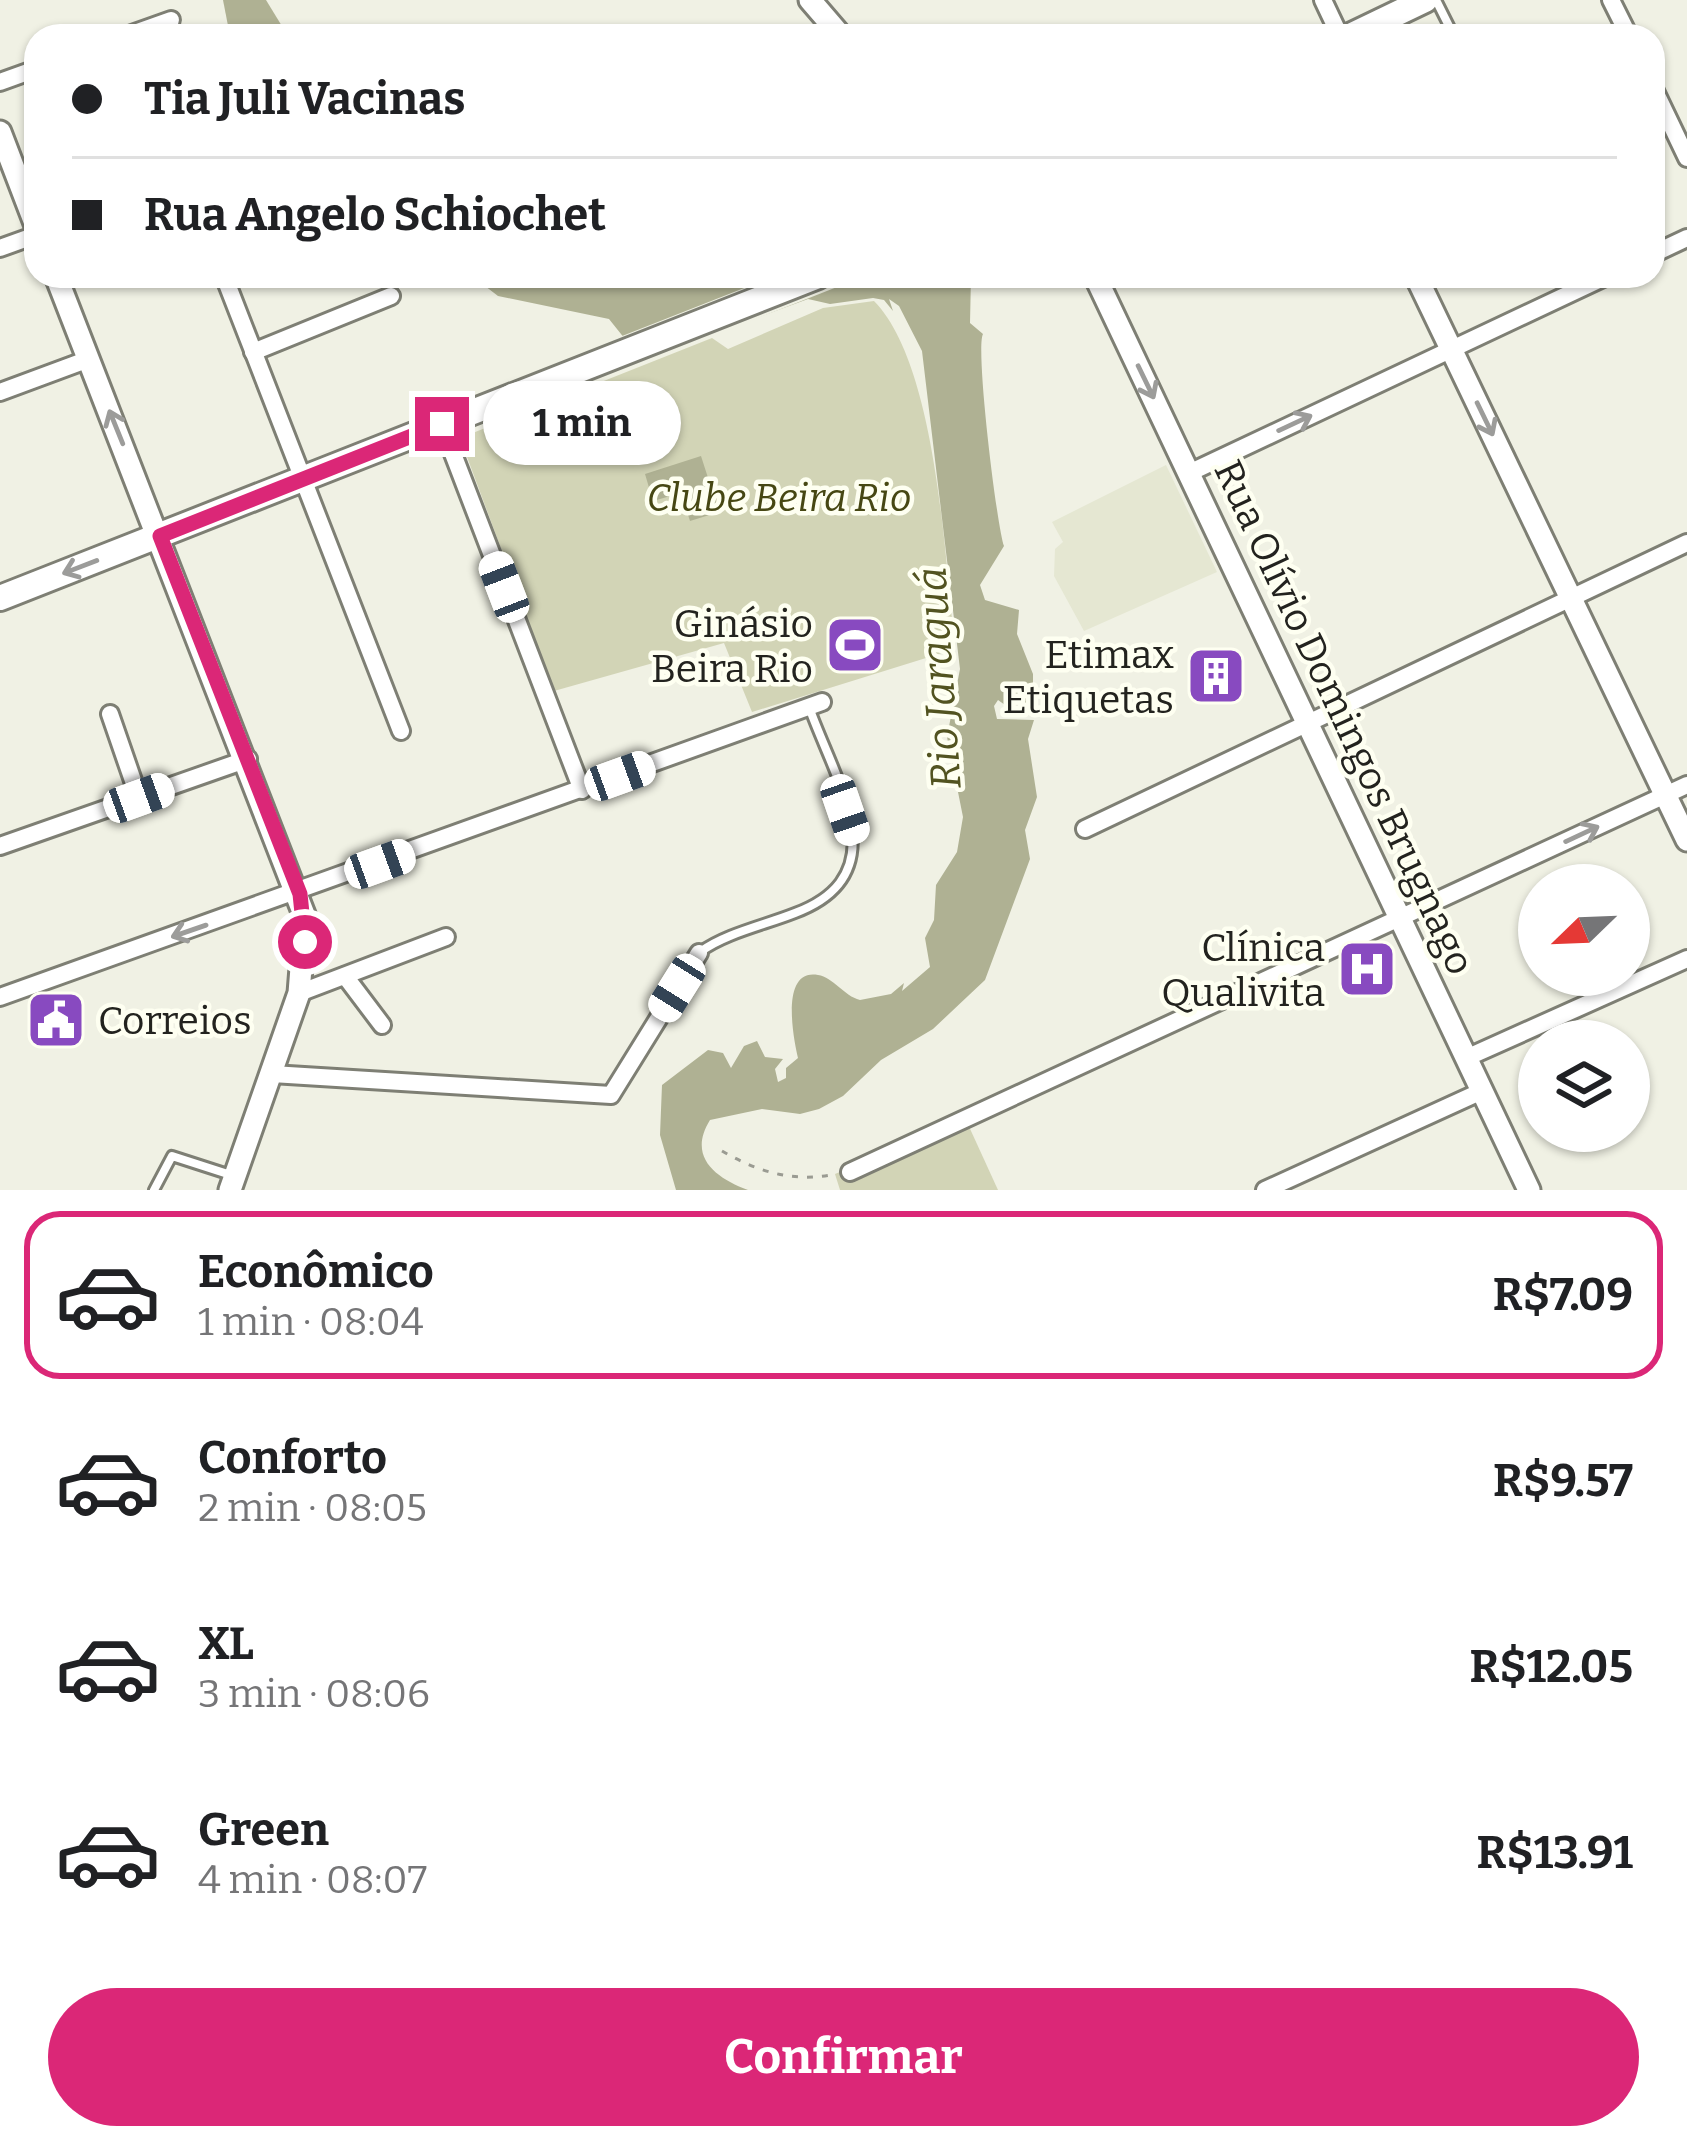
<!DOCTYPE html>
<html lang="pt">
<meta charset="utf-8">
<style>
body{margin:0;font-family:Bitter,serif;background:#f2f2f2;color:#202124;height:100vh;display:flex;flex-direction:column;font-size:45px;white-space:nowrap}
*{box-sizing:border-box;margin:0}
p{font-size:39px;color:#757577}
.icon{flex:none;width:66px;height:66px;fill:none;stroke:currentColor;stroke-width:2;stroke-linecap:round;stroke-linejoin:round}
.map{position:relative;height:1190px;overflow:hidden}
.side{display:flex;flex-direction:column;background:#fff;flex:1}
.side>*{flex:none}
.hud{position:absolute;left:24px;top:24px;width:1641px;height:264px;border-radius:36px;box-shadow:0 3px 9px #0004;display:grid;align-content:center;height:264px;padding:0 48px;background:#fff}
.needle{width:78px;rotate:247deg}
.tools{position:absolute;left:1518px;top:864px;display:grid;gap:24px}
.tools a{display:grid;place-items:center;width:132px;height:132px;border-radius:50%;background:#fff;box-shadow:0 3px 9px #0004;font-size:60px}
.end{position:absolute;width:54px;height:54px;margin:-27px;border:15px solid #db2777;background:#fff;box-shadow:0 0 0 6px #fff}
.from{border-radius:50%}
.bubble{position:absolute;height:84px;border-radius:42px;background:#fff;box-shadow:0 3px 9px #0004;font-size:39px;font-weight:700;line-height:84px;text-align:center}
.car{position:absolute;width:36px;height:72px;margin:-36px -18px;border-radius:15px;box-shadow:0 0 9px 3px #0007;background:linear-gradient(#fff 24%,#345 0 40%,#fff 0 76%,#345 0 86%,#fff 0)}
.hud b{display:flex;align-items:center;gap:42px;height:114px;font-size:45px}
.hud b+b{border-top:3px solid #e0e0e0}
.hud i{width:30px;height:30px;background:#202124}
ul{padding:21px 0 0;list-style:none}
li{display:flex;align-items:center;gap:36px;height:168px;margin:0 24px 18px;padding:0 24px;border:6px solid transparent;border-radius:36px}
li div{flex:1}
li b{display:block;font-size:45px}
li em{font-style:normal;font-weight:700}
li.selected{border-color:#db2777}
li>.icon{width:108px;height:108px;stroke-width:1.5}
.action{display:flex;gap:24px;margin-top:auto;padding:24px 48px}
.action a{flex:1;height:138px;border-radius:72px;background:#db2777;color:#fff;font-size:48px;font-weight:700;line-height:138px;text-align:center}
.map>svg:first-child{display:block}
.built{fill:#e5e7d2}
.green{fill:#d2d4b6}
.water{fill:#afb193}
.pier{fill:#f0f1e4}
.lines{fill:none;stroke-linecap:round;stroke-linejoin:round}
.lane-casing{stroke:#7e7f74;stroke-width:14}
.street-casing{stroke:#7e7f74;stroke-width:22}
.secondary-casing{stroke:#7e7f74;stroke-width:27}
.primary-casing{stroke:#7e7f74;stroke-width:30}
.path{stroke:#9a9b92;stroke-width:3;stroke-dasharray:6 9;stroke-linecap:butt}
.lane{stroke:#fff;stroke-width:8}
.street{stroke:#fff;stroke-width:16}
.secondary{stroke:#fff;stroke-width:21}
.primary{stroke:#fff;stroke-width:24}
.oneway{stroke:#9c9c9a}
.route{stroke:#db2777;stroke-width:15}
.labels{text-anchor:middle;stroke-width:9;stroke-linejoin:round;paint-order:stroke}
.park-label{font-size:39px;font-style:italic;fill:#464713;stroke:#fefff1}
.poi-label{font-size:39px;fill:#23231f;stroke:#fefff1;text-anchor:end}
.street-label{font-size:39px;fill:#23231f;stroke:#fefff1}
.water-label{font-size:42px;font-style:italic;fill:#525320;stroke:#fefff1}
</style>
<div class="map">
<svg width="1687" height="1190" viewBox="0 0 1687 1190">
<rect width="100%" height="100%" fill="#f0f1e4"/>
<path class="built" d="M1166 465 1217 572 1084 631 1054 576 1055 549 1063 542 1052 522Z"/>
<g class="green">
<path d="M874 301C937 365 945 560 955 649L752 712 724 643 554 691 460 438 712 338 728 349 823 308Z"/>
<path d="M966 1120 998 1190H840L835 1174Z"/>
</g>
<g class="water">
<path d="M223 0H266L288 36H230Z"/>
<path d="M472 276H971L970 323 983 334C975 348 997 528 1004 546L980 585 985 600 1019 610 1017 634 1033 674V713L1024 711 1022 703 1005 705 998 700 994 706 997 719 1034 720 1028 739 1037 797 1025 830 1030 859 985 980 933 1029 881 1060 843 1096 819 1109 800 1114 762 1109 710 1120C687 1157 716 1178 748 1190H676L660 1135 662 1085 708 1050 723 1053 731 1068 744 1046 757 1041 765 1057 783 1059 775 1069 778 1082 786 1078V1068L798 1058C794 1041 779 968 818 975 833 977 844 996 860 1000L891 994 904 983 902 991 930 967 925 938 934 920 936 885 957 852 963 817 947 737 960 669 922 351 899 306 889 299 893 311 884 300 873 298 830 304 808 299 694 341 625 339 609 319 498 296Z"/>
<path d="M701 456 719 512 690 521 681 493 653 501 645 474Z"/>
</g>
<path class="pier" d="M775 276H865L674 351 655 352 617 338Z"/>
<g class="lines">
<g class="lane-casing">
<g id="lane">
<path d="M1436 0 1454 36"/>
<path d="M700 952C726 933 765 925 795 913 899 874 836 783 809 707"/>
<path d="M154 1190 172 1156 234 1176"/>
</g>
</g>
<g class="street-casing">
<g id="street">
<path d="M1323 0 1340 36"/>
<path d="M1611 0 1629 36"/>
<path d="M126 36 171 20"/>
<path d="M0 82 36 69"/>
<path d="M1653 87 1687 158"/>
<path d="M0 248 36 235"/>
<path d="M1653 254 1687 238"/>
<path d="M224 276 401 731"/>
<path d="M253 352 391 296"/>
<path d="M0 392 89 359"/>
<path d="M442 425 582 790"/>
<path d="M1189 473 1607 276"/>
<path d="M110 714 139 798"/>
<path d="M1085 829 1687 543"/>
<path d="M0 846 248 759"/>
<path d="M345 976 382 1025"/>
<path d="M299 993 446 937"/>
<path d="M0 997 822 702"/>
<path d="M1466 1058 1687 959"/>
<path d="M272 1074 611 1095 699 953"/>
<path d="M850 1172 1687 785"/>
<path d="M1265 1190 1482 1091"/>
</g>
</g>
<g class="secondary-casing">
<g id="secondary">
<path d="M810 0 841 36"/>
<path d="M0 132 36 226"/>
<path d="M56 276 305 917 299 993 230 1190"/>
<path d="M1095 276 1529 1190"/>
<path d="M1416 276 1687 840"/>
</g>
</g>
<g class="primary-casing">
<g id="primary">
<path d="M1350 36 1425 0"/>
<path d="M0 598 818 276"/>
</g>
</g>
<path class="path" d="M722 1151C758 1172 794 1183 836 1174"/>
<use href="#lane" class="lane"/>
<use href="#street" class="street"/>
<use href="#secondary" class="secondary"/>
<use href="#primary" class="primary"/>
</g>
<defs><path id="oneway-shaft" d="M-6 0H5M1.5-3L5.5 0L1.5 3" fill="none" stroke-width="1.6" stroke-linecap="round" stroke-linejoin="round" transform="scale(3)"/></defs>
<g class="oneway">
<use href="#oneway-shaft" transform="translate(1146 382) rotate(64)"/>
<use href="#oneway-shaft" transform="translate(1485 419) rotate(64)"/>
<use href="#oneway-shaft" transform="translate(1295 423) rotate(-25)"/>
<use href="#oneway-shaft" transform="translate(116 427) rotate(-112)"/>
<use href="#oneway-shaft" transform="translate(80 567) rotate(159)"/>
<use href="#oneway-shaft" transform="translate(1582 834) rotate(-25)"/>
<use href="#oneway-shaft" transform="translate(189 931) rotate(161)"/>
</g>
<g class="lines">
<path class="route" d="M305 942 300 894 160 536 442 424"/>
</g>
<defs>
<g id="stadium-square" transform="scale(3)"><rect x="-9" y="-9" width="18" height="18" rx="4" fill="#884ac0" stroke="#fefff1"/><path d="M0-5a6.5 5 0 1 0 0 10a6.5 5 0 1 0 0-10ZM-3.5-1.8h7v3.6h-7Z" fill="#fff"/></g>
<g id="building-square" transform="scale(3)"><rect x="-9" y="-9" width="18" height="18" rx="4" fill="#884ac0" stroke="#fefff1"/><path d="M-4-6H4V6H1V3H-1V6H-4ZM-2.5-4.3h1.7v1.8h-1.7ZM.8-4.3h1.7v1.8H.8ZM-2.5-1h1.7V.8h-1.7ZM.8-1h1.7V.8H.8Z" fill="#fff"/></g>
<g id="hospital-square" transform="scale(3)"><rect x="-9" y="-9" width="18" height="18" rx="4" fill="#884ac0" stroke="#fefff1"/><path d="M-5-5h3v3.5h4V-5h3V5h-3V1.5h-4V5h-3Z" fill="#fff"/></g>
<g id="civic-square" transform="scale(3)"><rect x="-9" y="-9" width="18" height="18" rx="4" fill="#884ac0" stroke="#fefff1"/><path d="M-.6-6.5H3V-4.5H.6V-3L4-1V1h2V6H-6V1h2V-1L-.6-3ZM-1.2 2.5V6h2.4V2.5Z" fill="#fff"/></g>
</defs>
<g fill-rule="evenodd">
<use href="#stadium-square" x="855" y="645"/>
<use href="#building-square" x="1216" y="676"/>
<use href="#hospital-square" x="1367" y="969"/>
<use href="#civic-square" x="56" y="1020"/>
</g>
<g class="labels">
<g class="park-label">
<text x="779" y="511">Clube Beira Rio</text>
</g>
<g class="poi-label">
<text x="813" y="637">Ginásio<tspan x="813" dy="45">Beira Rio</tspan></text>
<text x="1174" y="668">Etimax<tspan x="1174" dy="45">Etiquetas</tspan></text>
<text x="1325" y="961">Clínica<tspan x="1325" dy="45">Qualivita</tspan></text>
<text x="98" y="1034" text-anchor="start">Correios</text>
</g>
<g class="street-label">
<text transform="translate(1345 717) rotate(65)" y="14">Rua Olívio Domingos Brugnago</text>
</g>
<g class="water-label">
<text transform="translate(938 678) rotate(-94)" y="15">Rio Jaraguá</text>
</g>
</g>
</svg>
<div class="tools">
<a><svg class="needle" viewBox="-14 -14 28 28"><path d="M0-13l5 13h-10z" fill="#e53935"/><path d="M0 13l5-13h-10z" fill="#757577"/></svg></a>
<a><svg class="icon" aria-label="layers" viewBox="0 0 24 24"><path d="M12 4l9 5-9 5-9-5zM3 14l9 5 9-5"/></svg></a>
</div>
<i class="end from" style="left:305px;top:942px"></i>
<i class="end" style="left:442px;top:424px"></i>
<div class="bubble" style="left:483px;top:381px;width:198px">1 min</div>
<i class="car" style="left:504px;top:587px;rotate:339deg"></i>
<i class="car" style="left:620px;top:776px;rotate:70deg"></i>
<i class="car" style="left:139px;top:798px;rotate:70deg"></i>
<i class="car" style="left:845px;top:810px;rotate:161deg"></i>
<i class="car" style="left:380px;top:864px;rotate:70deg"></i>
<i class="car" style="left:677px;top:988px;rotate:212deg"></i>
<div class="hud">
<b><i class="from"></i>Tia Juli Vacinas</b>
<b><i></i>Rua Angelo Schiochet</b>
</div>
</div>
<section class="side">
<ul>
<li class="selected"><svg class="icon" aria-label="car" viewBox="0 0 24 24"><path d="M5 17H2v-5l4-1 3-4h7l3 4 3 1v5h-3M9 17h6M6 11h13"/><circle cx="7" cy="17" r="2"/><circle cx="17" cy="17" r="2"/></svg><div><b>Econômico</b><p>1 min · 08:04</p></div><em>R$7.09</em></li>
<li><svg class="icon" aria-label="car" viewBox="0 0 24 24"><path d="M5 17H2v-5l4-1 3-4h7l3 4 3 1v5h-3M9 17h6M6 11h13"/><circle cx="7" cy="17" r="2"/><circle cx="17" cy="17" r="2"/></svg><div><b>Conforto</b><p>2 min · 08:05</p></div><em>R$9.57</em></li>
<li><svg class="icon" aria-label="car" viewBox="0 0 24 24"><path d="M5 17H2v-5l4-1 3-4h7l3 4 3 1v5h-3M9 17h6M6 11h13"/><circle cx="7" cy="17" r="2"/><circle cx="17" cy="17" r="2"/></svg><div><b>XL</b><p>3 min · 08:06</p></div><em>R$12.05</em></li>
<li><svg class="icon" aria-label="car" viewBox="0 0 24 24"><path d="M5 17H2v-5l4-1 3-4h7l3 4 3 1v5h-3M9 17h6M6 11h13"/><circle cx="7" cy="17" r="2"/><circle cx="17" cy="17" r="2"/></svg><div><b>Green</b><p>4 min · 08:07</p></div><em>R$13.91</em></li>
</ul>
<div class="action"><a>Confirmar</a></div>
</section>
